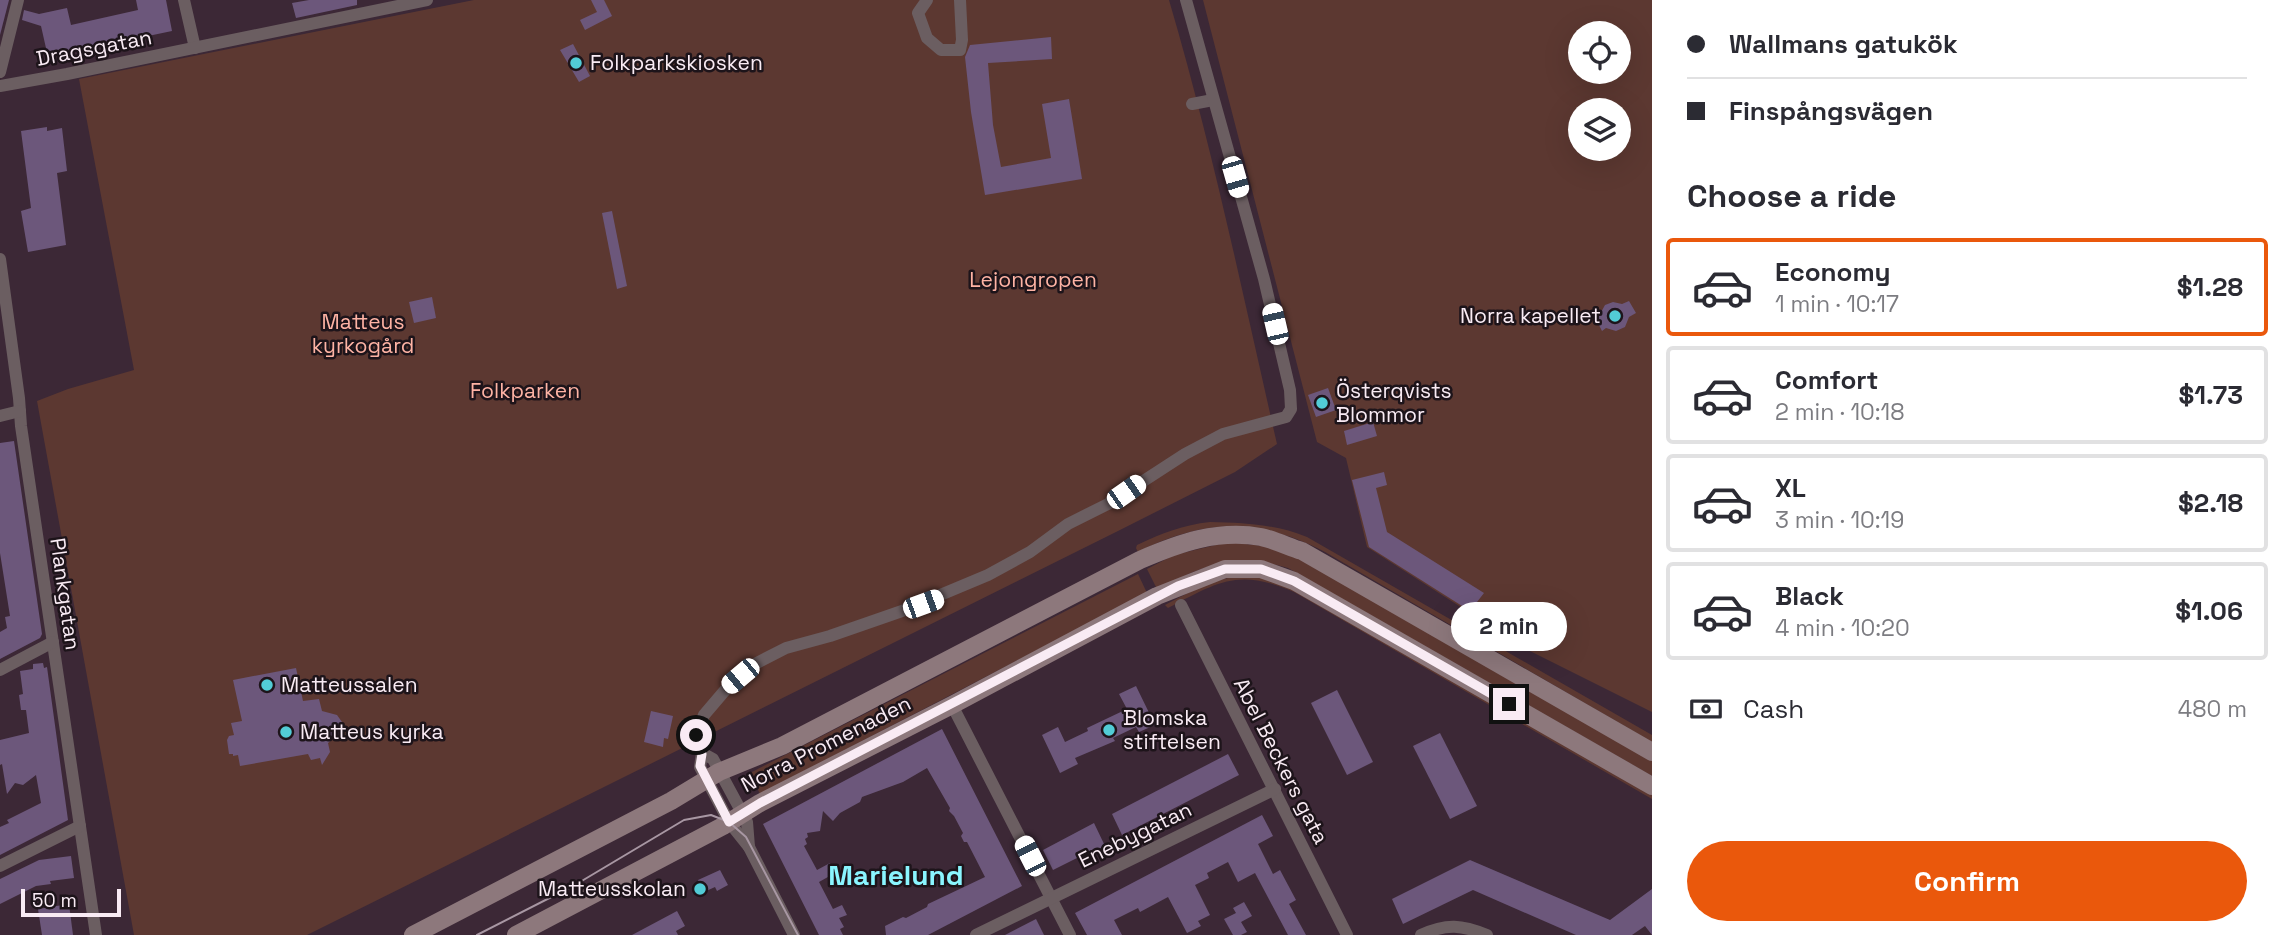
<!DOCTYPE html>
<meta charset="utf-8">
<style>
body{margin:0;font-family:"Space Grotesk",sans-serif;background:#f7f7f7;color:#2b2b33;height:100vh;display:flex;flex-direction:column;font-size:26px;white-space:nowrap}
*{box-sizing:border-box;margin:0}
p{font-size:23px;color:#7c7c81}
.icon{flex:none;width:38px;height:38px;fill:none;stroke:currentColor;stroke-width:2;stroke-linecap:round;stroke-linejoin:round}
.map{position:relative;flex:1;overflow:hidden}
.side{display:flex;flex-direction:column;background:#fff;width:630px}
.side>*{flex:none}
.guide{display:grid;align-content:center;height:154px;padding:0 35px;background:#fff}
.buttons{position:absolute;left:1568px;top:21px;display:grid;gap:14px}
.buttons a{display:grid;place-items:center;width:63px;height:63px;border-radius:50%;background:#fff;box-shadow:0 7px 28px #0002;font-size:35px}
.scale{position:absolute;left:21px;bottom:18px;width:100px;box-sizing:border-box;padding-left:7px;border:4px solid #f9ebf4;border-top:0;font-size:19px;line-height:24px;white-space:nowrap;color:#f9ebf4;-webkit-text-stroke:5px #1d141a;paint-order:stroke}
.end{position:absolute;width:32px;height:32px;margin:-16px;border:9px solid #f9ebf4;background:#111;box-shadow:0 0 0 4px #111}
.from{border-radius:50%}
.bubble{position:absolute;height:49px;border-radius:24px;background:#fff;box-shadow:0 7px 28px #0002;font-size:23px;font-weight:700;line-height:49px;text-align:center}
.car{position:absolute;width:21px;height:42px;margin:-21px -10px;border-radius:9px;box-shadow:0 0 5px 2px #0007;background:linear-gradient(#fff 24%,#345 0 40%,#fff 0 76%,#345 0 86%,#fff 0)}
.guide b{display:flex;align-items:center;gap:24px;height:66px;font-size:26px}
.guide b+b{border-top:2px solid #e1e1e2}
.guide i{width:18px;height:18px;background:#2b2b33}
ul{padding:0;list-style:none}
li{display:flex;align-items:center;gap:21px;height:98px;margin:0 14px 10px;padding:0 21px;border:4px solid #e1e1e2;border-radius:7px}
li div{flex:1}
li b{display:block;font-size:26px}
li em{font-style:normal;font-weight:700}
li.current{border-color:#ea580c}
li>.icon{width:63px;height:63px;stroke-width:1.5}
h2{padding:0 35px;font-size:32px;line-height:84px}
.pay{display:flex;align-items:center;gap:18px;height:77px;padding:0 35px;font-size:26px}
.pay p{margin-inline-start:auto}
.cta{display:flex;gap:14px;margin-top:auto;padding:14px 35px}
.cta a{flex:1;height:80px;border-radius:42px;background:#ea580c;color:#fff;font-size:28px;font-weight:700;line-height:80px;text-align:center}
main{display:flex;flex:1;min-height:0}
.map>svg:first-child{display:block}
.green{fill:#5c3831;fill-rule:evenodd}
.building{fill:#6c577b}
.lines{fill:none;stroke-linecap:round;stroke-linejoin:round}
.street{stroke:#6b5e61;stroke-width:12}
.secondary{stroke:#8d787c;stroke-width:18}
.tram{stroke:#a897a3;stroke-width:2}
.route{stroke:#f9ebf4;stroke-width:9}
.poi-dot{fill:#52ccd6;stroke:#1d141a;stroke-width:2.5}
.labels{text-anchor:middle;stroke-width:5;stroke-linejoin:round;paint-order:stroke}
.street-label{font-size:21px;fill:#f9ebf4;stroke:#1d141a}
.poi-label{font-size:21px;fill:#f9ebf4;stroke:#1d141a;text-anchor:start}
.park-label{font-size:21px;fill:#feb3a4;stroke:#1d141a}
.district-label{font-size:28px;font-weight:bold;fill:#8af5ff;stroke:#1d141a}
</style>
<main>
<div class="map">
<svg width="1652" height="935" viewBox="0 0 1652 935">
<rect width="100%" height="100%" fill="#3c2836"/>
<g class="green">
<path d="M474 0H1169C1212 146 1243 295 1277 444L1235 472 1118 531 307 935H134L37 401 68 389 134 370 79 79Z"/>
<path d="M1203 0H1652V712L1528 650 1367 547 1346 458 1317 442ZM1580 33H1619V72H1580ZM1580 110H1619V149H1580Z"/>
<path d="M1210 522C1245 523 1275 524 1307 537L1652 735V742L1325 552C1258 518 1205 518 1138 552L1136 548 1137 545C1162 533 1183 525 1210 522Z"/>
<path d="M1228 542 1272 547 1291 553 1652 760V776L1288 568C1235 552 1204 565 1157 589L1147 569 1174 555Z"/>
<path d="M1138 574 1147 593 760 794 750 773Z"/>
<path d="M1250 575 1280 581 1652 794V799L1294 592C1239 568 1219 581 1168 608L1165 605C1193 590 1219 576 1250 575Z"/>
</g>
<g class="building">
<path d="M0 0H9L0 35Z"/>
<path d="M136 0H166L172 31 48 57 41 26 22 20 24 10 39 14 67 8 71 25 138 10Z"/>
<path d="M309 0H357V5L296 18 292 3Z"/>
<path d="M591 0H604L612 16 585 30 580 20 597 12Z"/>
<path d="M1051 37 1052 59 988 63 993 125 1001 167 1051 158 1042 104 1069 99 1082 179 985 195 971 112 965 57 970 45Z"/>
<path d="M573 44 590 76 579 82 560 50Z"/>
<path d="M47 127V131L62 128 67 171 57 173 66 245 28 252 21 211 31 208 21 131Z"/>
<path d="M612 211 627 286 617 289 602 213Z"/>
<path d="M432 297 436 318 414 323 409 302Z"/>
<path d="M1629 301 1636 313 1629 317 1625 327 1616 331 1606 328 1602 331 1595 317 1599 316 1605 305 1613 302 1622 304Z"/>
<path d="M1328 388 1336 410 1316 417 1308 395Z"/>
<path d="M1373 422 1377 436 1347 445 1344 431Z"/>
<path d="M14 441 42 634 40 638 0 659V632L7 628 5 617 10 616 0 553V443Z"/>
<path d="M1384 472 1387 485 1376 488 1387 532 1484 593 1470 611 1369 547 1352 480Z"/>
<path d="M43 663 44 668 47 667 68 820 0 855V827L9 823 7 820 41 803 36 775 23 785 15 783 7 794 2 764 0 765V740L29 733 26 710H21L19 695 23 694 20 671 33 669V664Z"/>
<path d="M296 668 303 701 319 699 322 711 337 715 342 722 341 733 328 743 330 752 322 765 320 758 311 760 308 754 240 766 238 755 233 756V754H229L227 740 229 736 234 735 231 723 242 721 233 680Z"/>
<path d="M1136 686 1155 725 1139 732 1136 727 1113 738 1115 741 1075 758 1078 764 1060 773 1042 735 1058 727 1065 742 1088 731 1087 728 1127 709 1119 694Z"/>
<path d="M1337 690 1373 762 1347 775 1311 703Z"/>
<path d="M651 711 673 716 668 739 664 738 663 747 644 742Z"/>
<path d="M942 729 1022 886 928 935H886L885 926 903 917 906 918 927 907 928 904 985 877 967 842H964L961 836 963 833 954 816 949 811 950 808 927 768 903 782 862 797 860 802 840 813 833 821 823 811 820 831 807 833 808 837 805 839 807 844 804 846 817 870 830 863 835 873 819 882 833 909 842 905 847 915 839 918 844 927 840 929 843 935H819L763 824Z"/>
<path d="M1440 733 1477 806 1450 819 1413 746Z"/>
<path d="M1228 754 1239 775 1122 835 1112 814Z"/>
<path d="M1262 815 1273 836 1258 844 1273 874 1280 870 1296 900 1289 904 1306 935H1288L1255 873 1238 882 1228 862 1207 873 1209 878 1195 885 1210 915 1198 921 1201 926 1187 933 1168 897 1140 912 1138 908 1114 920 1122 935H1087L1075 913Z"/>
<path d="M1094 823 1105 846 1088 855 1087 853 1053 870 1043 850Z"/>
<path d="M71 856 74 878 50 881 51 884 36 886 0 904V879L39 860Z"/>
<path d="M1470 860 1610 920 1652 889V935L1645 926 1632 935H1576L1473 890 1403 924 1392 899Z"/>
<path d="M720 870 728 885 717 891 715 887 704 892 698 880Z"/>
<path d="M1244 902 1252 916 1241 922 1247 932 1241 935H1233L1224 919 1236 913 1233 908Z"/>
<path d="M69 904 73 935H42L38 909Z"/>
<path d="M677 911 685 926 676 931 678 935H632Z"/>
<path d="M1036 919 1044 935H1005Z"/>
</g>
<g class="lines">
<g class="street">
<path d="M184 0 195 48"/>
<path d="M927 0 918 13 927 38 941 50H960L962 40 960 0"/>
<path d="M0 72 18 0"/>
<path d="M0 86 67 74 427 0"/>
<path d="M1192 104 1213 100"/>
<path d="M0 259 19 398 21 426 96 935"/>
<path d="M0 416 20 411"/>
<path d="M1181 605 1347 935"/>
<path d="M0 670 53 642"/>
<path d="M952 705 1070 935"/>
<path d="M702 753 713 759 747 822 749 847"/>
<path d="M0 866 80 826"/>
<path d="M794 935 749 847 729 822 700 767 702 753 696 735 704 715 727 688 753 665 786 648 830 636 902 611 988 575 1030 552 1068 524 1108 504 1185 454 1223 434 1286 417 1291 409 1290 390 1264 279 1186 0"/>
<path d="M976 935 1275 789"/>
<path d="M1421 935C1447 923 1462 925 1487 935"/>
</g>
<g class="secondary">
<path d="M413 935 671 801 719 772 782 746 1140 560C1179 543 1218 529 1261 537 1275 540 1289 547 1302 551L1652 752"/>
<path d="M516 935 723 826 760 803 952 705 1157 596 1225 569H1261L1294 581 1652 786"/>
</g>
<path class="tram" d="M477 935 575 885 684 820 711 815 729 822 746 837 798 935"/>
</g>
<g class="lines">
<path class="route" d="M696 735 702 754 700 766 729 822 760 803 1178 586 1225 569H1261L1294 581 1509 704"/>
</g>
<g class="poi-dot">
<circle cx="576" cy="63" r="7"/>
<circle cx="1615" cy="316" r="7"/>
<circle cx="1322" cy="403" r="7"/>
<circle cx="267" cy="685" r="7"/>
<circle cx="1109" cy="730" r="7"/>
<circle cx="286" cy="732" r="7"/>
<circle cx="700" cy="889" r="7"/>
</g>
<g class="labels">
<g class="street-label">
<text transform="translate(94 48) rotate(-11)" y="7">Dragsgatan</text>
<text transform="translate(65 594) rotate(82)" y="7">Plankgatan</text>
<text transform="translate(826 744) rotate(-27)" y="7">Norra Promenaden</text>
<text transform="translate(1281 761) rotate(63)" y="7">Abel Beckers gata</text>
<text transform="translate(1135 835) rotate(-26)" y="7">Enebygatan</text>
</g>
<g class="poi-label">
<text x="590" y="70">Folkparkskiosken</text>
<text x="1601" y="323" text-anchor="end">Norra kapellet</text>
<text x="1336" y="398">Österqvists<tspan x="1336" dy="24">Blommor</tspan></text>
<text x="281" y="692">Matteussalen</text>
<text x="1123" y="725">Blomska<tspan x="1123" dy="24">stiftelsen</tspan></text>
<text x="300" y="739">Matteus kyrka</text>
<text x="686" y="896" text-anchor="end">Matteusskolan</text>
</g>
<g class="park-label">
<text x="1033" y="287">Lejongropen</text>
<text x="363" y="329">Matteus<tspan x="363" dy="24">kyrkogård</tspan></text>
<text x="525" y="398">Folkparken</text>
</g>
<g class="district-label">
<text x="896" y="885">Marielund</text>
</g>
</g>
</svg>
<div class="buttons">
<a><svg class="icon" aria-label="locate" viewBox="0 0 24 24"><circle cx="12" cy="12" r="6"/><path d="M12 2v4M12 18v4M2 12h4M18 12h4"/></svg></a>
<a><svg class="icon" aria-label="layers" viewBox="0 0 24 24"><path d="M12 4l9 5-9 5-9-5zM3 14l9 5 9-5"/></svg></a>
</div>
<div class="scale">50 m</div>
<i class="end from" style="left:696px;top:735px"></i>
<i class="end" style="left:1509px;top:704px"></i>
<div class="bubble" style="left:1451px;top:602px;width:116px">2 min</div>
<i class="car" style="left:1235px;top:177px;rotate:164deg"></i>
<i class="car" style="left:1275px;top:324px;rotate:347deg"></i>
<i class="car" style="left:1126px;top:492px;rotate:55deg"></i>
<i class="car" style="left:923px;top:604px;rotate:70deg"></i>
<i class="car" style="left:740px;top:676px;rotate:230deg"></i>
<i class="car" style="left:1030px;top:856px;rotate:333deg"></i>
</div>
<section class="side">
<div class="guide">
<b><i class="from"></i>Wallmans gatukök</b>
<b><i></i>Finspångsvägen</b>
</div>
<h2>Choose a ride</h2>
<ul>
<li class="current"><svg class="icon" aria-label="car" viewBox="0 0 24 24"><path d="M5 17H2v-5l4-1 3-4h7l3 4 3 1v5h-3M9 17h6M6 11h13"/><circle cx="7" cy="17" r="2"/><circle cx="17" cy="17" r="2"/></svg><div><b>Economy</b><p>1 min · 10:17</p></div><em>$1.28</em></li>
<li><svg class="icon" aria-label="car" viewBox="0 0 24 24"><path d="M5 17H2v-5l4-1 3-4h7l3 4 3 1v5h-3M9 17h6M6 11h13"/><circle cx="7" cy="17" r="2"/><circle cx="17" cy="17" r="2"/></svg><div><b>Comfort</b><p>2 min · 10:18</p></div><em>$1.73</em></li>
<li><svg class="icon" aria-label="car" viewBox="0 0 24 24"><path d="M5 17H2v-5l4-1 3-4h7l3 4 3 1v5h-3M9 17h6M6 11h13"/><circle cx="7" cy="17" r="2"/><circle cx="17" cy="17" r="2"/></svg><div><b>XL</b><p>3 min · 10:19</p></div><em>$2.18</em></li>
<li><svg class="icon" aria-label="car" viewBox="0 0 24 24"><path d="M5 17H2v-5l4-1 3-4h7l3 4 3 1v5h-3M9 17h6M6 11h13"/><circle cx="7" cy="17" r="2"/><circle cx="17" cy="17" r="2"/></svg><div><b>Black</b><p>4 min · 10:20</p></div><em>$1.06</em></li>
</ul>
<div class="pay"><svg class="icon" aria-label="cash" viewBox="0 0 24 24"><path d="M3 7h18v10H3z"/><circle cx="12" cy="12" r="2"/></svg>Cash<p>480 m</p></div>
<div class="cta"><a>Confirm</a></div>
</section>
</main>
